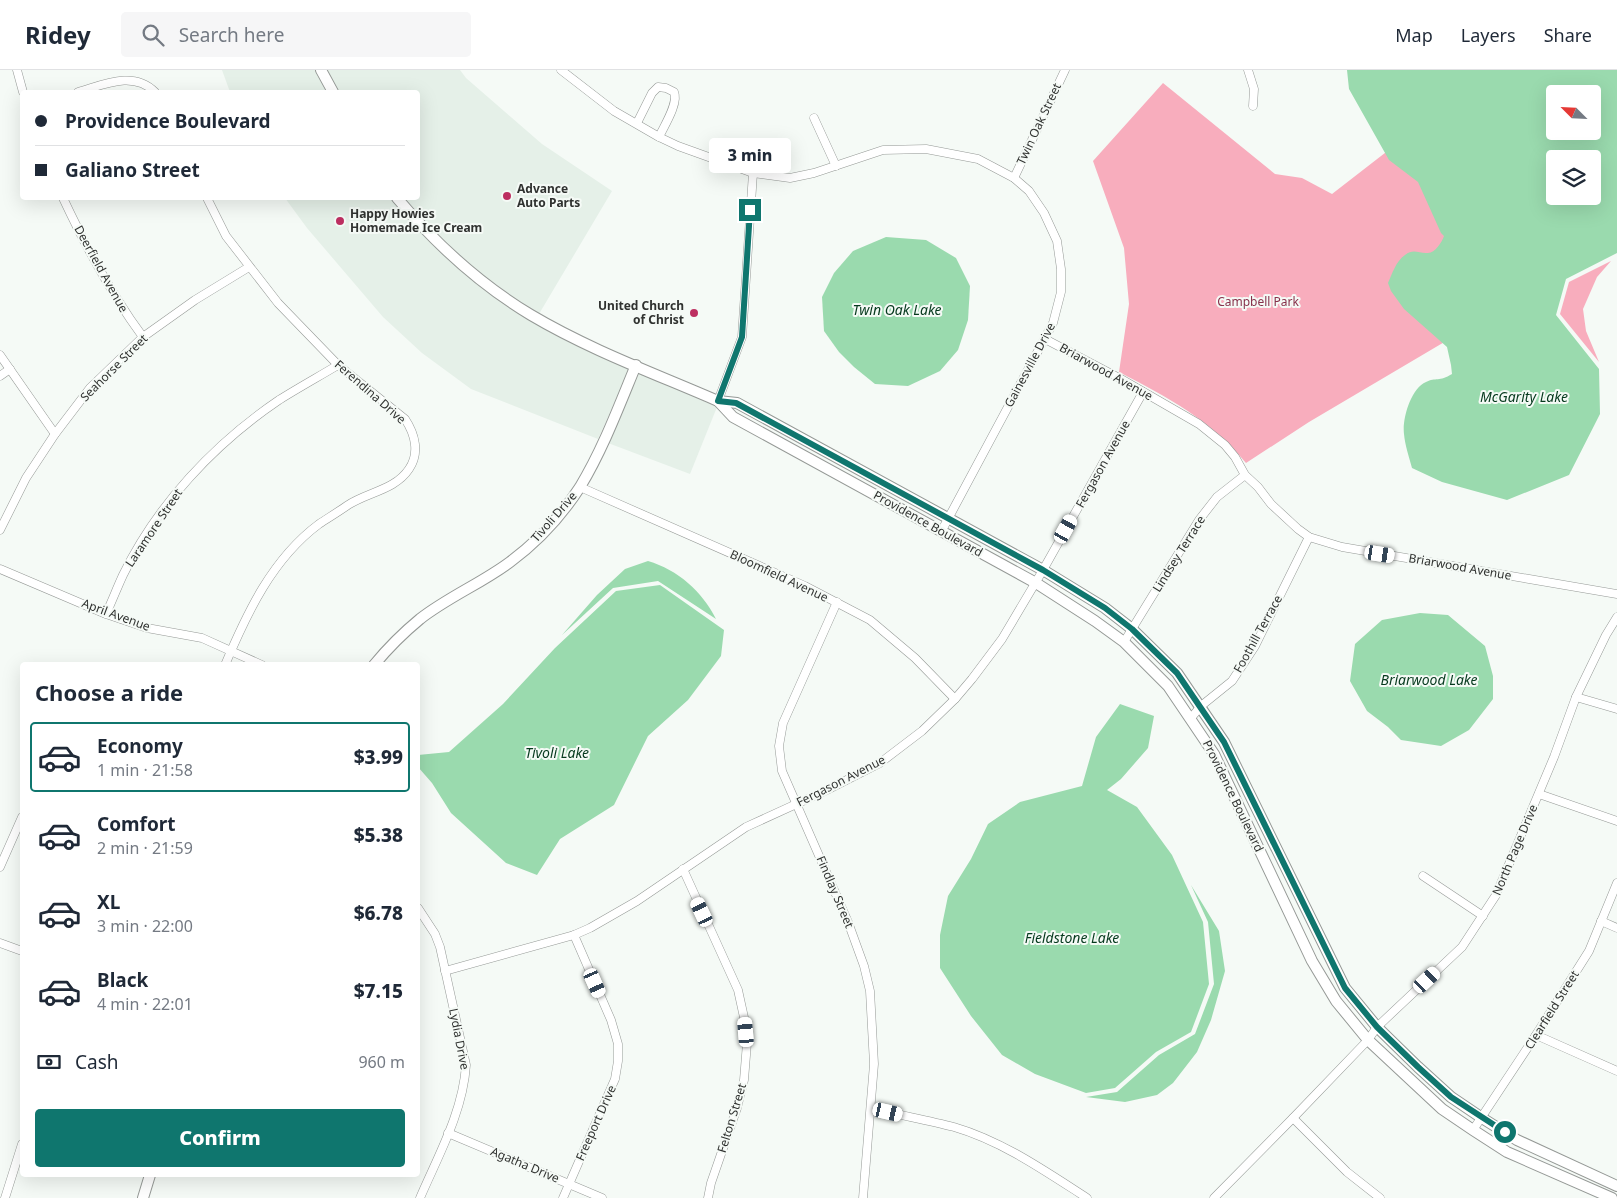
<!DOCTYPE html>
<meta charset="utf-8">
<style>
body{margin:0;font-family:"Noto Sans",sans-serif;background:#f6f6f7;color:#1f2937;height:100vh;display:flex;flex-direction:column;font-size:19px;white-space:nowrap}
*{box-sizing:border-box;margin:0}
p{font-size:16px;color:#747a83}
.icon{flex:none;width:28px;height:28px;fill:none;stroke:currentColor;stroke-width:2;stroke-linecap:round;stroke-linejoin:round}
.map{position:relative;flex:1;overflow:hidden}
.details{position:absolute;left:20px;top:592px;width:400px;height:515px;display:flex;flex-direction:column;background:#fff;border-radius:5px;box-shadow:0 5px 20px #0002}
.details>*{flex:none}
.banner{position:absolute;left:20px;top:20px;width:400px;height:110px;border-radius:5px;box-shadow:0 5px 20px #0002;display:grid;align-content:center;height:110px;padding:0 15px;background:#fff}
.needle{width:32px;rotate:294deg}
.controls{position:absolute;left:1546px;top:15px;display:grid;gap:10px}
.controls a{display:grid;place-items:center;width:55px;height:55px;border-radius:5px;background:#fff;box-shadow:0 5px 20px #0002;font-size:25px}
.end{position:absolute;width:22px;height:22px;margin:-11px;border:6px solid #0f766e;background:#fff;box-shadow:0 0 0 2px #fff}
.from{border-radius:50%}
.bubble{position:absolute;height:35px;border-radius:5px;background:#fff;box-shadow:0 5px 20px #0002;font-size:16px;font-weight:800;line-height:35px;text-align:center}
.car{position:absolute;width:15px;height:30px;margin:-15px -8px;border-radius:6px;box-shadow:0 0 4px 1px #0007;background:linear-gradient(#fff 24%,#345 0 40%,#fff 0 76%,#345 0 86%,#fff 0)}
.banner b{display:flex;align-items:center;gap:18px;height:48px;font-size:19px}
.banner b+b{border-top:1px solid #e0e1e3}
.banner i{width:12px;height:12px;background:#1f2937}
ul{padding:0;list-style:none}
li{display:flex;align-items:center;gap:15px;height:70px;margin:0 10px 8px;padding:0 5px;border:2px solid transparent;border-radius:5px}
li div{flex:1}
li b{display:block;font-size:19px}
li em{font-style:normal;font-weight:800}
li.current{border-color:#0f766e}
li>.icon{width:45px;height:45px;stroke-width:1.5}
h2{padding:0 15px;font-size:22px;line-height:60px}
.pay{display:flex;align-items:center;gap:12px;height:55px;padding:0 15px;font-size:19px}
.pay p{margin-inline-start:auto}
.cta{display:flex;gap:10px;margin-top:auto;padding:10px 15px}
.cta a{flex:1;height:58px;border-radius:5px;background:#0f766e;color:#fff;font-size:20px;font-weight:800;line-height:58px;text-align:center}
header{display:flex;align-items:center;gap:30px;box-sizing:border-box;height:70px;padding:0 25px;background:#fff;border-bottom:1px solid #e0e1e3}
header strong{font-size:24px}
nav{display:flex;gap:28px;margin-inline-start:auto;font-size:18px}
.search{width:350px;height:45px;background:#f6f6f7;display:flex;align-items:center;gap:12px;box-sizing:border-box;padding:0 18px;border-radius:5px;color:#747a83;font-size:19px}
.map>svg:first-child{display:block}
.built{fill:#e5f0e8}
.green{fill:#f8adbd}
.water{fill:#9adaae;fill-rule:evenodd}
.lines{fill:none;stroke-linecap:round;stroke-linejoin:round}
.street-casing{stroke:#959996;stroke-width:9}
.secondary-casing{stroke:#959996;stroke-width:12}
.street{stroke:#fff;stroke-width:8}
.secondary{stroke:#fff;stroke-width:10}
.route{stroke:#0f766e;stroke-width:6}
.poi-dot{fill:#bd2f61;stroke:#f5faf6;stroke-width:2}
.labels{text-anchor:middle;stroke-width:4;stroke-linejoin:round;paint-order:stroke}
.street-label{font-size:12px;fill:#303230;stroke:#f5faf6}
.poi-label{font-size:12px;font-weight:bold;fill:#303230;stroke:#f5faf6;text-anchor:start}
.park-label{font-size:12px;fill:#87314b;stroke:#f5faf6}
.water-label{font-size:14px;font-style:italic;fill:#05391d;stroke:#f5faf6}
</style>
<header>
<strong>Ridey</strong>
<div class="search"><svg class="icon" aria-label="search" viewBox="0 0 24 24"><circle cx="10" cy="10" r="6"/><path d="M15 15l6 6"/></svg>Search here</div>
<nav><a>Map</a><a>Layers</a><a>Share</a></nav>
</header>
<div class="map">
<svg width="1617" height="1128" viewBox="0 0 1617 1128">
<rect width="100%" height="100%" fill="#f5faf6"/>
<g class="built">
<path d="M222 0H316L327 22H230Z"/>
<path d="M327 0H460L466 8 542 74 612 121 539 244 516 229 483 205 449 176 404 128H418V22H339Z"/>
<path d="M285 128H391L476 212 630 298 598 369 471 319 422 283 383 247 307 158Z"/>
<path d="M639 302 717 337 690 404 608 373Z"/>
</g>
<g class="green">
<path d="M1163 13 1275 104 1302 108 1332 124 1421 55 1507 235 1309 352 1246 393C1211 350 1167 327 1119 302L1129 234 1124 178 1093 91Z"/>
<path d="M1611 191 1597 207 1583 239 1586 261 1599 292 1560 244 1569 212Z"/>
</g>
<g class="water">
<path d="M1347 0H1617V183L1566 209 1556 245 1599 299 1600 344 1569 405 1507 430 1442 412 1412 398C1409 387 1405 375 1404 364 1402 349 1411 318 1426 312 1436 307 1439 312 1452 304L1451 295 1447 277 1404 239 1391 221 1388 213C1392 204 1396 191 1405 185 1414 178 1419 184 1428 183 1435 183 1442 172 1444 166L1441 163 1418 112 1389 90 1349 19ZM1555 24H1592V61H1555ZM1555 89H1592V126H1555Z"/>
<path d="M886 167 926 170 956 188 970 216 968 250 958 280 940 301 908 316 875 314 854 297 839 282 824 261 822 227 834 203 853 181Z"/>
<path d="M648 491C678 500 702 521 716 549L658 511 613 518 562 565 597 525 625 499Z"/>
<path d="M660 515 724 560 721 586 688 630 648 666 614 735 560 769 537 805 506 793 451 743 432 713 418 697V685L449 682 503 634 555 578 616 521Z"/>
<path d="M1420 543 1448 545 1485 576 1493 606V629L1469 660 1441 676 1401 670 1388 657 1367 641 1350 611 1355 574 1382 550Z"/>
<path d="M1120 634 1154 646 1148 678 1121 709 1107 720 1137 737 1172 785 1203 852 1209 914 1191 962 1156 982 1115 1018 1086 1023 1035 1004 1002 985 971 946 940 898V865L948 826 971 789 988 754 1020 732 1082 716 1096 667Z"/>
<path d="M1191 815 1219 861 1225 901 1211 950 1197 982 1173 1013 1157 1025 1125 1032 1086 1027 1117 1022 1159 985 1195 964 1214 914 1208 852Z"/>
</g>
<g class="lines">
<g class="street-casing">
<g id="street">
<path d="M17 0 23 22"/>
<path d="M561 0 614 41 659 67 678 76 753 103 790 108 814 103 883 80 926 79 978 89 1014 108 1029 121 1044 143 1057 171 1061 199V222L1053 253 941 462"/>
<path d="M1248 0 1254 19 1253 36"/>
<path d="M78 22C103 15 133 0 155 22"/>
<path d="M814 48 836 96"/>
<path d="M637 53 652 23 658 17 666 18 674 22C679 33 664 56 659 67"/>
<path d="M1014 108 1065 0"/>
<path d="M63 128C86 177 111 224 143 267"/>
<path d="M207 128 226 166 278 233 338 295 405 349C415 364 420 383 409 399 395 420 368 422 348 435 338 442 328 448 319 454 272 489 247 543 225 595"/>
<path d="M1045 269 1121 309 1199 354 1225 375 1235 387 1245 405 1258 417 1271 434 1298 459 1309 467 1342 477 1617 524"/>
<path d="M0 285 55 364"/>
<path d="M0 306 10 299"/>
<path d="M718 331 742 267 753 103"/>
<path d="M580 417 805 516 870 550 915 588 955 629"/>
<path d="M0 460 26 408 55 364 90 318 143 267 195 230 249 197"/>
<path d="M0 499 106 544 147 558 202 568 262 595"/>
<path d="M837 532 783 653 779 676 782 701 848 852 864 896 870 921 874 994 863 1128"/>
<path d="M106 544C112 531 117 518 123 505 157 435 214 374 279 330 298 318 318 307 338 295"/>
<path d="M1124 572 1199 450 1217 427 1245 405"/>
<path d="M1576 627 1617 639"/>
<path d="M1191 648 1201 636 1232 611 1255 576 1309 467"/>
<path d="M1539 724 1617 751"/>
<path d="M0 797 22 747"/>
<path d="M683 799 738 920 745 952 747 973 744 1010 737 1038 711 1113 708 1128"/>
<path d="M1423 806 1483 846"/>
<path d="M418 838 435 864 440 877 466 995C463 1042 438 1086 420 1128"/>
<path d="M1601 851 1617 858"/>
<path d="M0 873 22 881"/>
<path d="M445 901 574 865 590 858 637 831 746 757 827 720 880 693 922 661 955 629 972 609 1002 569 1043 500 1143 322"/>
<path d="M1536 965 1617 1001"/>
<path d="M871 1038C899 1045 927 1050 954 1057 1002 1071 1045 1101 1087 1128"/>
<path d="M1293 1048 1347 1102 1380 1128"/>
<path d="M1473 1060 1536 965 1589 881 1617 813"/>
<path d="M448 1063 602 1128"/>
<path d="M5 1128 22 1074"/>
<path d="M563 1128 615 1009 618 991V974L611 950 574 865"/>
<path d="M1214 1128 1293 1048 1368 970 1377 957 1462 877 1496 825 1554 687 1576 627 1606 565 1617 547"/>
</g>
</g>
<g class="secondary-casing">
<g id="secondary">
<path d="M321 0 333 22"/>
<path d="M397 128C435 173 481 215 531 245 590 280 656 304 718 331L737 333 1043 500 1105 538 1132 559 1177 603 1224 672 1345 918 1377 957 1418 997 1451 1027 1482 1048 1517 1070 1617 1116"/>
<path d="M718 331 733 347 1036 513 1095 551 1124 572 1168 616 1214 684 1312 891 1336 931 1368 970 1442 1039 1473 1060 1507 1082 1612 1128"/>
<path d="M374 595C388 578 403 563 420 549 448 527 482 513 510 492 537 472 562 445 580 417 603 379 619 336 636 295"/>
<path d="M143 1128 150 1105"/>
</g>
</g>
<use href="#street" class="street"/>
<use href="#secondary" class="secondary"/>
</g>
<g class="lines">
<path class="route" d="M750 140 742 267 718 331 736 333 1043 500 1105 538 1132 559 1177 603 1224 672 1345 918 1377 957 1418 997 1451 1027 1505 1062"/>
</g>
<g class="poi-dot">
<circle cx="507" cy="126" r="5"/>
<circle cx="340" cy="151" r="5"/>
<circle cx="694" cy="243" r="5"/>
</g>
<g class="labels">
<g class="street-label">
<text transform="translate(1039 54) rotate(-65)" y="4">Twin Oak Street</text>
<text transform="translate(101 199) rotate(61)" y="4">Deerfield Avenue</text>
<text transform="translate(1030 295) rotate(-62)" y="4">Gainesville Drive</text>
<text transform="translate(114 298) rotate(-45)" y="4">Seahorse Street</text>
<text transform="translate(1106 302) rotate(29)" y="4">Briarwood Avenue</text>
<text transform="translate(370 322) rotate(41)" y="4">Ferendina Drive</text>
<text transform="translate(1103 394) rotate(-61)" y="4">Fergason Avenue</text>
<text transform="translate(554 447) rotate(-49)" y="4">Tivoli Drive</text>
<text transform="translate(928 454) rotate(29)" y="4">Providence Boulevard</text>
<text transform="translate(154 458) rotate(-56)" y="4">Laramore Street</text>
<text transform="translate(1179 484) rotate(-58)" y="4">Lindsey Terrace</text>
<text transform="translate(1460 497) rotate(10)" y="4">Briarwood Avenue</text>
<text transform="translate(779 506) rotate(25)" y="4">Bloomfield Avenue</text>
<text transform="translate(116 545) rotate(20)" y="4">April Avenue</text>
<text transform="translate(1258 564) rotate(-61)" y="4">Foothill Terrace</text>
<text transform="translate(841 711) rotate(-27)" y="4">Fergason Avenue</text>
<text transform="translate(1233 726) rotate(64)" y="4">Providence Boulevard</text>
<text transform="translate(1515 780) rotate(-67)" y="4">North Page Drive</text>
<text transform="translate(835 822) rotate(67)" y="4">Findlay Street</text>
<text transform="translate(1552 940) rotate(-58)" y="4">Clearfield Street</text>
<text transform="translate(459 969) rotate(79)" y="4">Lydia Drive</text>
<text transform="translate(732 1048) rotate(-73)" y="4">Felton Street</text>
<text transform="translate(596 1053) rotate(-66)" y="4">Freeport Drive</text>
<text transform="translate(525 1095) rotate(23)" y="4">Agatha Drive</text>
</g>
<g class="poi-label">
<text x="517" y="123">Advance<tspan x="517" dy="14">Auto Parts</tspan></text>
<text x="350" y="148">Happy Howies<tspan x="350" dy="14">Homemade Ice Cream</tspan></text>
<text x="684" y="240" text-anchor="end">United Church<tspan x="684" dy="14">of Christ</tspan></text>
</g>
<g class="park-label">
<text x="1258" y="236">Campbell Park</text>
</g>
<g class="water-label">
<text x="897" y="245">Twin Oak Lake</text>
<text x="1524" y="332">McGarity Lake</text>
<text x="1429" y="615">Briarwood Lake</text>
<text x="557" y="688">Tivoli Lake</text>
<text x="1072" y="873">Fieldstone Lake</text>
</g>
</g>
</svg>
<div class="controls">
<a><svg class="needle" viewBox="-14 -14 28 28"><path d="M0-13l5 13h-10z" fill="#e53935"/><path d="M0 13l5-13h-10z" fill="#747a83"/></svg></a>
<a><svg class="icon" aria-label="layers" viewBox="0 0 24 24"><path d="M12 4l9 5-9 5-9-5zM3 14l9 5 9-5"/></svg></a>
</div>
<i class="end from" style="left:1505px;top:1062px"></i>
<i class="end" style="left:750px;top:140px"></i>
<div class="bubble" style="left:709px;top:68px;width:82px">3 min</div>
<i class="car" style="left:1066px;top:459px;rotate:29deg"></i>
<i class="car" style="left:1380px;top:484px;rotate:99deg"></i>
<i class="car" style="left:702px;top:842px;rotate:335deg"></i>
<i class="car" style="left:1427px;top:910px;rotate:47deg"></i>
<i class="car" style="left:595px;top:913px;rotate:156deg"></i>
<i class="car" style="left:746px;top:962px;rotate:355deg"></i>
<i class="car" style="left:888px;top:1042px;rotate:103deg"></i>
<div class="banner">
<b><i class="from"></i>Providence Boulevard</b>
<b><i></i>Galiano Street</b>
</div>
<section class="details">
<h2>Choose a ride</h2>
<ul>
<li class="current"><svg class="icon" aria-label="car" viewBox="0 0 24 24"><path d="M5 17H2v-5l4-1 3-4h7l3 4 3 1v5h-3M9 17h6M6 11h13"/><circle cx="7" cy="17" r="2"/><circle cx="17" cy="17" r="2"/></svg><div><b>Economy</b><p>1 min · 21:58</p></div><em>$3.99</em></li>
<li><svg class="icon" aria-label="car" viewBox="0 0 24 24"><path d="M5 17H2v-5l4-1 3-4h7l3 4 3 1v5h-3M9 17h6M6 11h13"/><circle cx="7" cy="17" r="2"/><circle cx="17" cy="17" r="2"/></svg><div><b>Comfort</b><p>2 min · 21:59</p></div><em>$5.38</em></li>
<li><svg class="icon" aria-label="car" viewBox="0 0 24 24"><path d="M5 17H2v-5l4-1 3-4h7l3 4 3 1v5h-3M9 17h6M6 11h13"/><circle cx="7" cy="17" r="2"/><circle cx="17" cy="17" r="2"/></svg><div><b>XL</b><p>3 min · 22:00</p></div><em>$6.78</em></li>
<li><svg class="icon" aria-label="car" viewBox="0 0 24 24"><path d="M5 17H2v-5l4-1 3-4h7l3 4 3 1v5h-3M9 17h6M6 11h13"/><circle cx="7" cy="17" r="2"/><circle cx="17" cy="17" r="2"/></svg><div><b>Black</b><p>4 min · 22:01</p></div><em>$7.15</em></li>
</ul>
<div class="pay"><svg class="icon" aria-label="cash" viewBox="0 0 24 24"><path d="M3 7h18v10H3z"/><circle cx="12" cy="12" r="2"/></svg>Cash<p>960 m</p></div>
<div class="cta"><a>Confirm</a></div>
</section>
</div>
